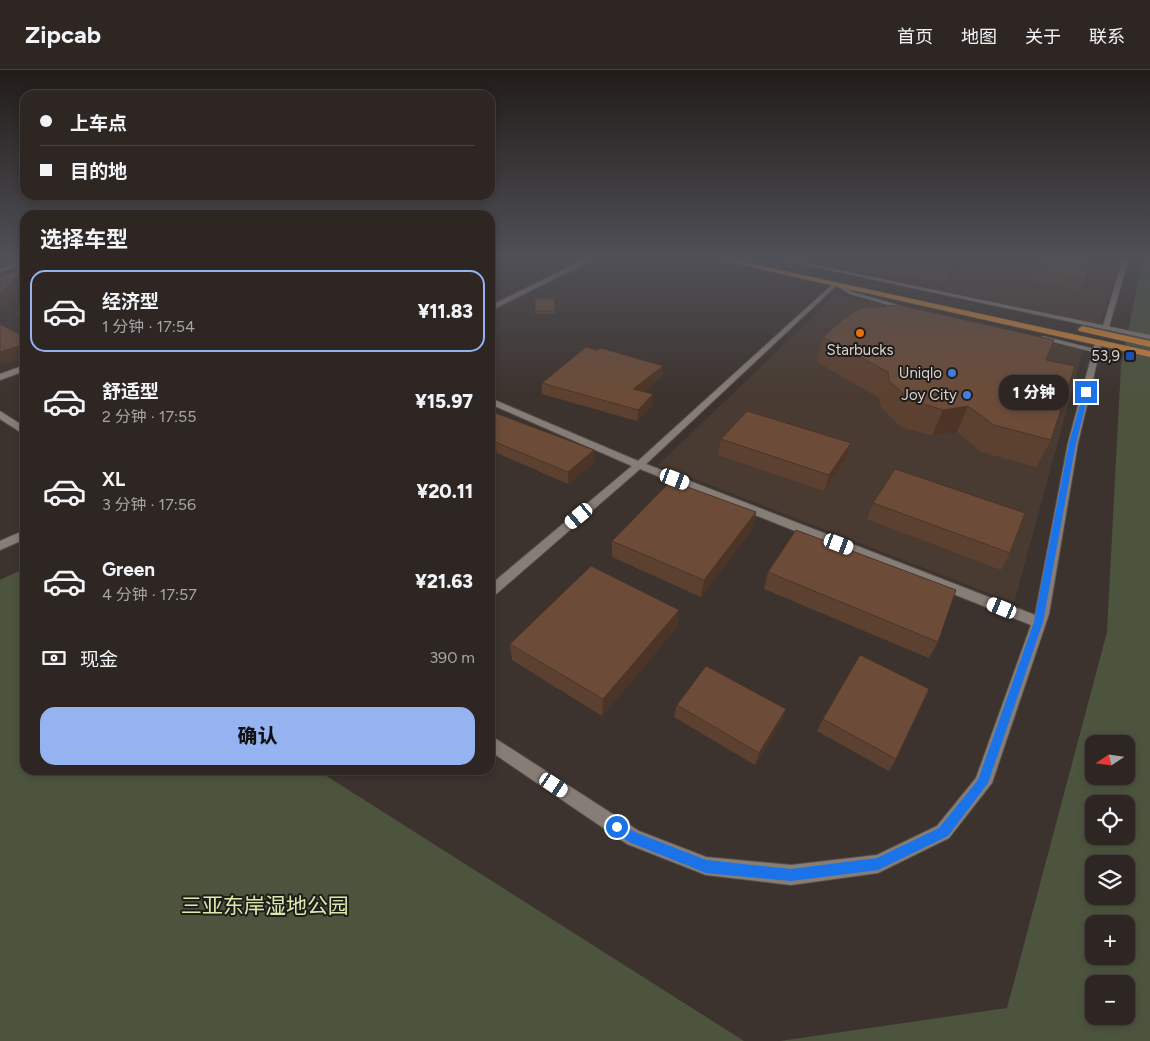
<!DOCTYPE html>
<html lang="zh">
<meta charset="utf-8">
<style>
body{margin:0;font-family:Figtree,"Noto Sans SC",sans-serif;background:#39322f;color:#f1f3f6;height:100vh;display:flex;flex-direction:column;font-size:19px;white-space:nowrap}
*{box-sizing:border-box;margin:0}
p{font-size:16px;color:#a7a5a5}
.icon{flex:none;width:28px;height:28px;fill:none;stroke:currentColor;stroke-width:2;stroke-linecap:round;stroke-linejoin:round}
.map{position:relative;flex:1;overflow:hidden}
.details{position:absolute;left:20px;top:140px;width:475px;height:565px;display:flex;flex-direction:column;background:#2d2622;border-radius:15px;box-shadow:0 2px 8px #0003,0 0 0 1px #484340}
.details>*{flex:none}
.hud{position:absolute;left:20px;top:20px;width:475px;height:110px;border-radius:15px;box-shadow:0 2px 8px #0003,0 0 0 1px #484340;display:grid;align-content:center;height:110px;padding:0 20px;background:#2d2622}
.needle{width:32px;rotate:257deg}
.buttons{position:absolute;left:1085px;top:665px;display:grid;gap:10px}
.buttons a{display:grid;place-items:center;width:50px;height:50px;border-radius:10px;background:#2d2622;box-shadow:0 2px 8px #0003,0 0 0 1px #484340;font-size:25px}
.end{position:absolute;width:22px;height:22px;margin:-11px;border:6px solid #1a73e8;background:#fff;box-shadow:0 0 0 2px #fff}
.from{border-radius:50%}
.bubble{position:absolute;height:35px;border-radius:15px;background:#2d2622;box-shadow:0 2px 8px #0003,0 0 0 1px #484340;font-size:16px;font-weight:800;line-height:35px;text-align:center}
.car{position:absolute;width:15px;height:30px;margin:-15px -8px;border-radius:6px;box-shadow:0 0 4px 1px #0007;background:linear-gradient(#fff 24%,#345 0 40%,#fff 0 76%,#345 0 86%,#fff 0)}
.hud b{display:flex;align-items:center;gap:18px;height:48px;font-size:19px}
.hud b+b{border-top:1px solid #484340}
.hud i{width:12px;height:12px;background:#f1f3f6}
ul{padding:0;list-style:none}
li{display:flex;align-items:center;gap:15px;height:82px;margin:0 10px 8px;padding:0 10px;border:2px solid transparent;border-radius:15px}
li div{flex:1}
li b{display:block;font-size:19px}
li em{font-style:normal;font-weight:800}
li.current{border-color:#95b2f1}
li>.icon{width:45px;height:45px;stroke-width:1.5}
h2{padding:0 20px;font-size:22px;line-height:60px}
.pay{display:flex;align-items:center;gap:12px;height:55px;padding:0 20px;font-size:19px}
.pay p{margin-inline-start:auto}
.primary-button{display:flex;gap:10px;margin-top:auto;padding:10px 20px}
.primary-button a{flex:1;height:58px;border-radius:15px;background:#95b2f1;color:#111;font-size:20px;font-weight:800;line-height:58px;text-align:center}
header{display:flex;align-items:center;gap:30px;box-sizing:border-box;height:70px;padding:0 25px;background:#2d2622;border-bottom:1px solid #484340}
header strong{font-size:24px}
nav{display:flex;gap:28px;margin-inline-start:auto;font-size:18px}
.map>svg:first-child{display:block}
.built{fill:#493b32}
.green{fill:#4d543e;fill-rule:evenodd}
.lines{fill:none;stroke-linecap:round;stroke-linejoin:round}
.service-casing{stroke:#564f4a;stroke-width:1}
.minor-casing{stroke:#564f4a;stroke-width:2}
.tertiary-casing{stroke:#564f4a;stroke-width:2}
.trunk-casing{stroke:#564f4a;stroke-width:1}
.service{fill:#877d77;fill-rule:evenodd}
.minor{fill:#877d77;fill-rule:evenodd}
.tertiary{fill:#877d77;fill-rule:evenodd}
.trunk{fill:#d48637;fill-rule:evenodd}
.wall{fill:#5d4130}
.shaded-wall{fill:#4c3527}
.building{fill:#6c4c38;stroke:#4c3527}
.route{fill:#1a73e8}
.food-dot{fill:#e8710a;stroke:#201c1a;stroke-width:2}
.transit-dot{fill:#1a4fb4;stroke:#201c1a;stroke-width:2}
.shop-dot{fill:#3f7fe0;stroke:#201c1a;stroke-width:2}
.labels{text-anchor:middle;stroke-width:4;stroke-linejoin:round;paint-order:stroke}
.far-poi-label{font-size:15px;fill:#d9d3d0;stroke:#201c1a;text-anchor:end}
.near-park-label{font-size:21px;fill:#d7eaad;stroke:#201c1a}
</style>
<header>
<strong>Zipcab</strong>
<nav><a>首页</a><a>地图</a><a>关于</a><a>联系</a></nav>
</header>
<div class="map">
<svg width="1150" height="971" viewBox="0 0 1150 971">
<rect width="100%" height="100%" fill="#3c332e"/>
<g class="built">
<path d="M794 188H1122L1100 255Z"/>
<path d="M837 224 1083 280 1014 533 658 395Z"/>
</g>
<g class="green">
<path d="M1143 188H1150V971H780L1007 938 1107 562 1121 295ZM1094 674H1126V706H1094ZM1094 734H1126V766H1094ZM1094 794H1126V826H1094ZM1094 854H1126V886H1094ZM1094 914H1126V946H1094Z"/>
<path d="M25 498V700H317L744 971H0V510Z"/>
</g>
<g class="lines">
<g class="service-casing">
<g id="service">
<path d="M772 188H782L1150 265V269Z"/>
<path d="M838 215H842L853 222 909 238 906 240 849 224 838 217Z"/>
<path d="M1043 266 1099 280 1100 281 1097 283 1041 269 1040 268Z"/>
</g>
</g>
<g class="minor-casing">
<g id="minor">
<path d="M1123 188H1129L1109 257 1102 259Z"/>
<path d="M25 189V193L0 203V199Z"/>
<path d="M834 213 836 214V216L646 394 1035 545 1068 373 1095 273 1102 271 1078 373 1049 544 992 713 949 768 878 803 791 815 706 805 627 774 490 681V665L639 761 706 787 791 795 877 785 937 756 976 708 1031 555 640 399 495 525 490 527V515L632 396 490 334V328L638 391Z"/>
<path d="M25 295V301L0 310V304Z"/>
<path d="M0 341 25 357V365L0 349Z"/>
</g>
</g>
<g class="tertiary-casing">
<g id="tertiary">
<path d="M587 188H596L490 241V236Z"/>
<path d="M25 460V469L0 480V471Z"/>
</g>
</g>
<g class="trunk-casing">
<g id="trunk">
<path d="M711 188H725L1150 281V287Z"/>
<path d="M1082 256 1150 271V277L1079 261 1078 259Z"/>
</g>
</g>
<use href="#service" class="service"/>
<use href="#minor" class="minor"/>
<use href="#tertiary" class="tertiary"/>
<use href="#trunk" class="trunk"/>
</g>
<g class="wall">
<path d="M873 188H966L944 213 870 198Z"/>
<path d="M1020 188H1091L1085 209 1079 220 1029 211 1038 192Z"/>
<path d="M535 228H554L555 244H535Z"/>
<path d="M823 267 1046 290 1051 370 1036 397 981 382 957 362 932 366 901 357 881 337 879 328 817 292Z"/>
<path d="M597 280 663 296 662 307 643 322 653 324 652 336 637 351 542 324V313Z"/>
<path d="M490 341 594 392 568 414 497 383 490 388Z"/>
<path d="M721 369 846 388 824 421 718 385Z"/>
<path d="M873 433 1010 483 1001 500 867 449Z"/>
<path d="M756 442 752 459 701 527 612 487V471Z"/>
<path d="M768 502 938 572 929 588 764 519Z"/>
<path d="M679 540 677 557 602 646 512 590 510 574Z"/>
<path d="M677 635 786 639 782 651 755 695 674 647Z"/>
<path d="M823 649 896 689 889 701 817 661Z"/>
</g>
<g class="shaded-wall">
<path d="M954 188H966L944 213 953 190Z"/>
<path d="M25 198V213L0 240V224Z"/>
<path d="M25 243V256L23 257 16 244Z"/>
<path d="M25 274V287L0 295V282Z"/>
<path d="M663 296 662 307 632 330 633 319Z"/>
<path d="M653 324 652 336 637 351 638 340Z"/>
<path d="M968 336 957 362 932 366 943 340Z"/>
<path d="M495 372 497 383 490 388V375Z"/>
<path d="M851 373 846 388 824 421 829 405Z"/>
<path d="M594 380V392L568 414V402Z"/>
<path d="M492 437 493 449 490 452V438Z"/>
<path d="M756 442 752 459 701 527 704 510Z"/>
<path d="M679 540 677 557 602 646 603 629Z"/>
<path d="M786 639 782 651 755 695 759 683Z"/>
</g>
<g class="building">
<path d="M1040 188H1091L1085 209 1034 200Z"/>
<path d="M25 197V198L0 224V206Z"/>
<path d="M535 228H554L555 241H535Z"/>
<path d="M25 231V243L16 244Z"/>
<path d="M899 235 1054 270 1046 290 1075 296 1051 370 994 355 968 336 943 340 911 330 889 311 888 302 823 267 843 249 860 238Z"/>
<path d="M0 254 25 267V274L0 282Z"/>
<path d="M586 277 597 280 601 278 663 296 633 319 653 324 638 340 542 313Z"/>
<path d="M490 341 594 380 568 402 495 372 490 375Z"/>
<path d="M747 341 851 373 829 405 721 369Z"/>
<path d="M895 399 1025 443 1010 483 873 433Z"/>
<path d="M671 411 756 442 704 510 612 471Z"/>
<path d="M796 460 956 520 938 572 768 502Z"/>
<path d="M591 496 679 540 603 629 510 574Z"/>
<path d="M860 585 929 619 896 689 823 649Z"/>
<path d="M706 596 786 639 759 683 677 635Z"/>
</g>
<linearGradient id="sky" x2="0" y2="1"><stop stop-color="#211c19"/><stop offset="0.58" stop-color="#505057"/><stop offset="1" stop-color="#505057" stop-opacity="0"/></linearGradient>
<rect width="1150" height="324" fill="url(#sky)"/>
<path class="route" d="M1084 321 1089 322 1076 373 1043 552 988 713 948 766 878 800 791 811 706 803 629 772 613 761 611 757 617 752 637 763 706 790 791 799 877 788 939 758 978 710 1034 552 1069 373Z"/>
<circle class="food-dot" cx="860" cy="263" r="5"/>
<rect class="transit-dot" x="1125" y="281" width="10" height="10" rx="2.5"/>
<g class="shop-dot">
<circle cx="952" cy="303" r="5"/>
<circle cx="967" cy="325" r="5"/>
</g>
<g class="labels">
<g class="far-poi-label">
<text x="860" y="285" text-anchor="middle">Starbucks</text>
<text x="1120" y="291">53,9</text>
<text x="942" y="308">Uniqlo</text>
<text x="957" y="330">Joy City</text>
</g>
<g class="near-park-label">
<text x="265" y="843">三亚东岸湿地公园</text>
</g>
</g>
</svg>
<div class="buttons">
<a><svg class="needle" viewBox="-14 -14 28 28"><path d="M0-13l5 13h-10z" fill="#e53935"/><path d="M0 13l5-13h-10z" fill="#a7a5a5"/></svg></a>
<a><svg class="icon" aria-label="locate" viewBox="0 0 24 24"><circle cx="12" cy="12" r="6"/><path d="M12 2v4M12 18v4M2 12h4M18 12h4"/></svg></a>
<a><svg class="icon" aria-label="layers" viewBox="0 0 24 24"><path d="M12 4l9 5-9 5-9-5zM3 14l9 5 9-5"/></svg></a>
<a>+</a>
<a>−</a>
</div>
<i class="end from" style="left:617px;top:757px"></i>
<i class="end" style="left:1086px;top:322px"></i>
<div class="bubble" style="left:999px;top:305px;width:70px">1 分钟</div>
<i class="car" style="left:675px;top:409px;rotate:111deg"></i>
<i class="car" style="left:579px;top:446px;rotate:230deg"></i>
<i class="car" style="left:839px;top:474px;rotate:111deg"></i>
<i class="car" style="left:1002px;top:538px;rotate:292deg"></i>
<i class="car" style="left:554px;top:715px;rotate:124deg"></i>
<div class="hud">
<b><i class="from"></i>上车点</b>
<b><i></i>目的地</b>
</div>
<section class="details">
<h2>选择车型</h2>
<ul>
<li class="current"><svg class="icon" aria-label="car" viewBox="0 0 24 24"><path d="M5 17H2v-5l4-1 3-4h7l3 4 3 1v5h-3M9 17h6M6 11h13"/><circle cx="7" cy="17" r="2"/><circle cx="17" cy="17" r="2"/></svg><div><b>经济型</b><p>1 分钟 · 17:54</p></div><em>¥11.83</em></li>
<li><svg class="icon" aria-label="car" viewBox="0 0 24 24"><path d="M5 17H2v-5l4-1 3-4h7l3 4 3 1v5h-3M9 17h6M6 11h13"/><circle cx="7" cy="17" r="2"/><circle cx="17" cy="17" r="2"/></svg><div><b>舒适型</b><p>2 分钟 · 17:55</p></div><em>¥15.97</em></li>
<li><svg class="icon" aria-label="car" viewBox="0 0 24 24"><path d="M5 17H2v-5l4-1 3-4h7l3 4 3 1v5h-3M9 17h6M6 11h13"/><circle cx="7" cy="17" r="2"/><circle cx="17" cy="17" r="2"/></svg><div><b>XL</b><p>3 分钟 · 17:56</p></div><em>¥20.11</em></li>
<li><svg class="icon" aria-label="car" viewBox="0 0 24 24"><path d="M5 17H2v-5l4-1 3-4h7l3 4 3 1v5h-3M9 17h6M6 11h13"/><circle cx="7" cy="17" r="2"/><circle cx="17" cy="17" r="2"/></svg><div><b>Green</b><p>4 分钟 · 17:57</p></div><em>¥21.63</em></li>
</ul>
<div class="pay"><svg class="icon" aria-label="cash" viewBox="0 0 24 24"><path d="M3 7h18v10H3z"/><circle cx="12" cy="12" r="2"/></svg>现金<p>390 m</p></div>
<div class="primary-button"><a>确认</a></div>
</section>
</div>
